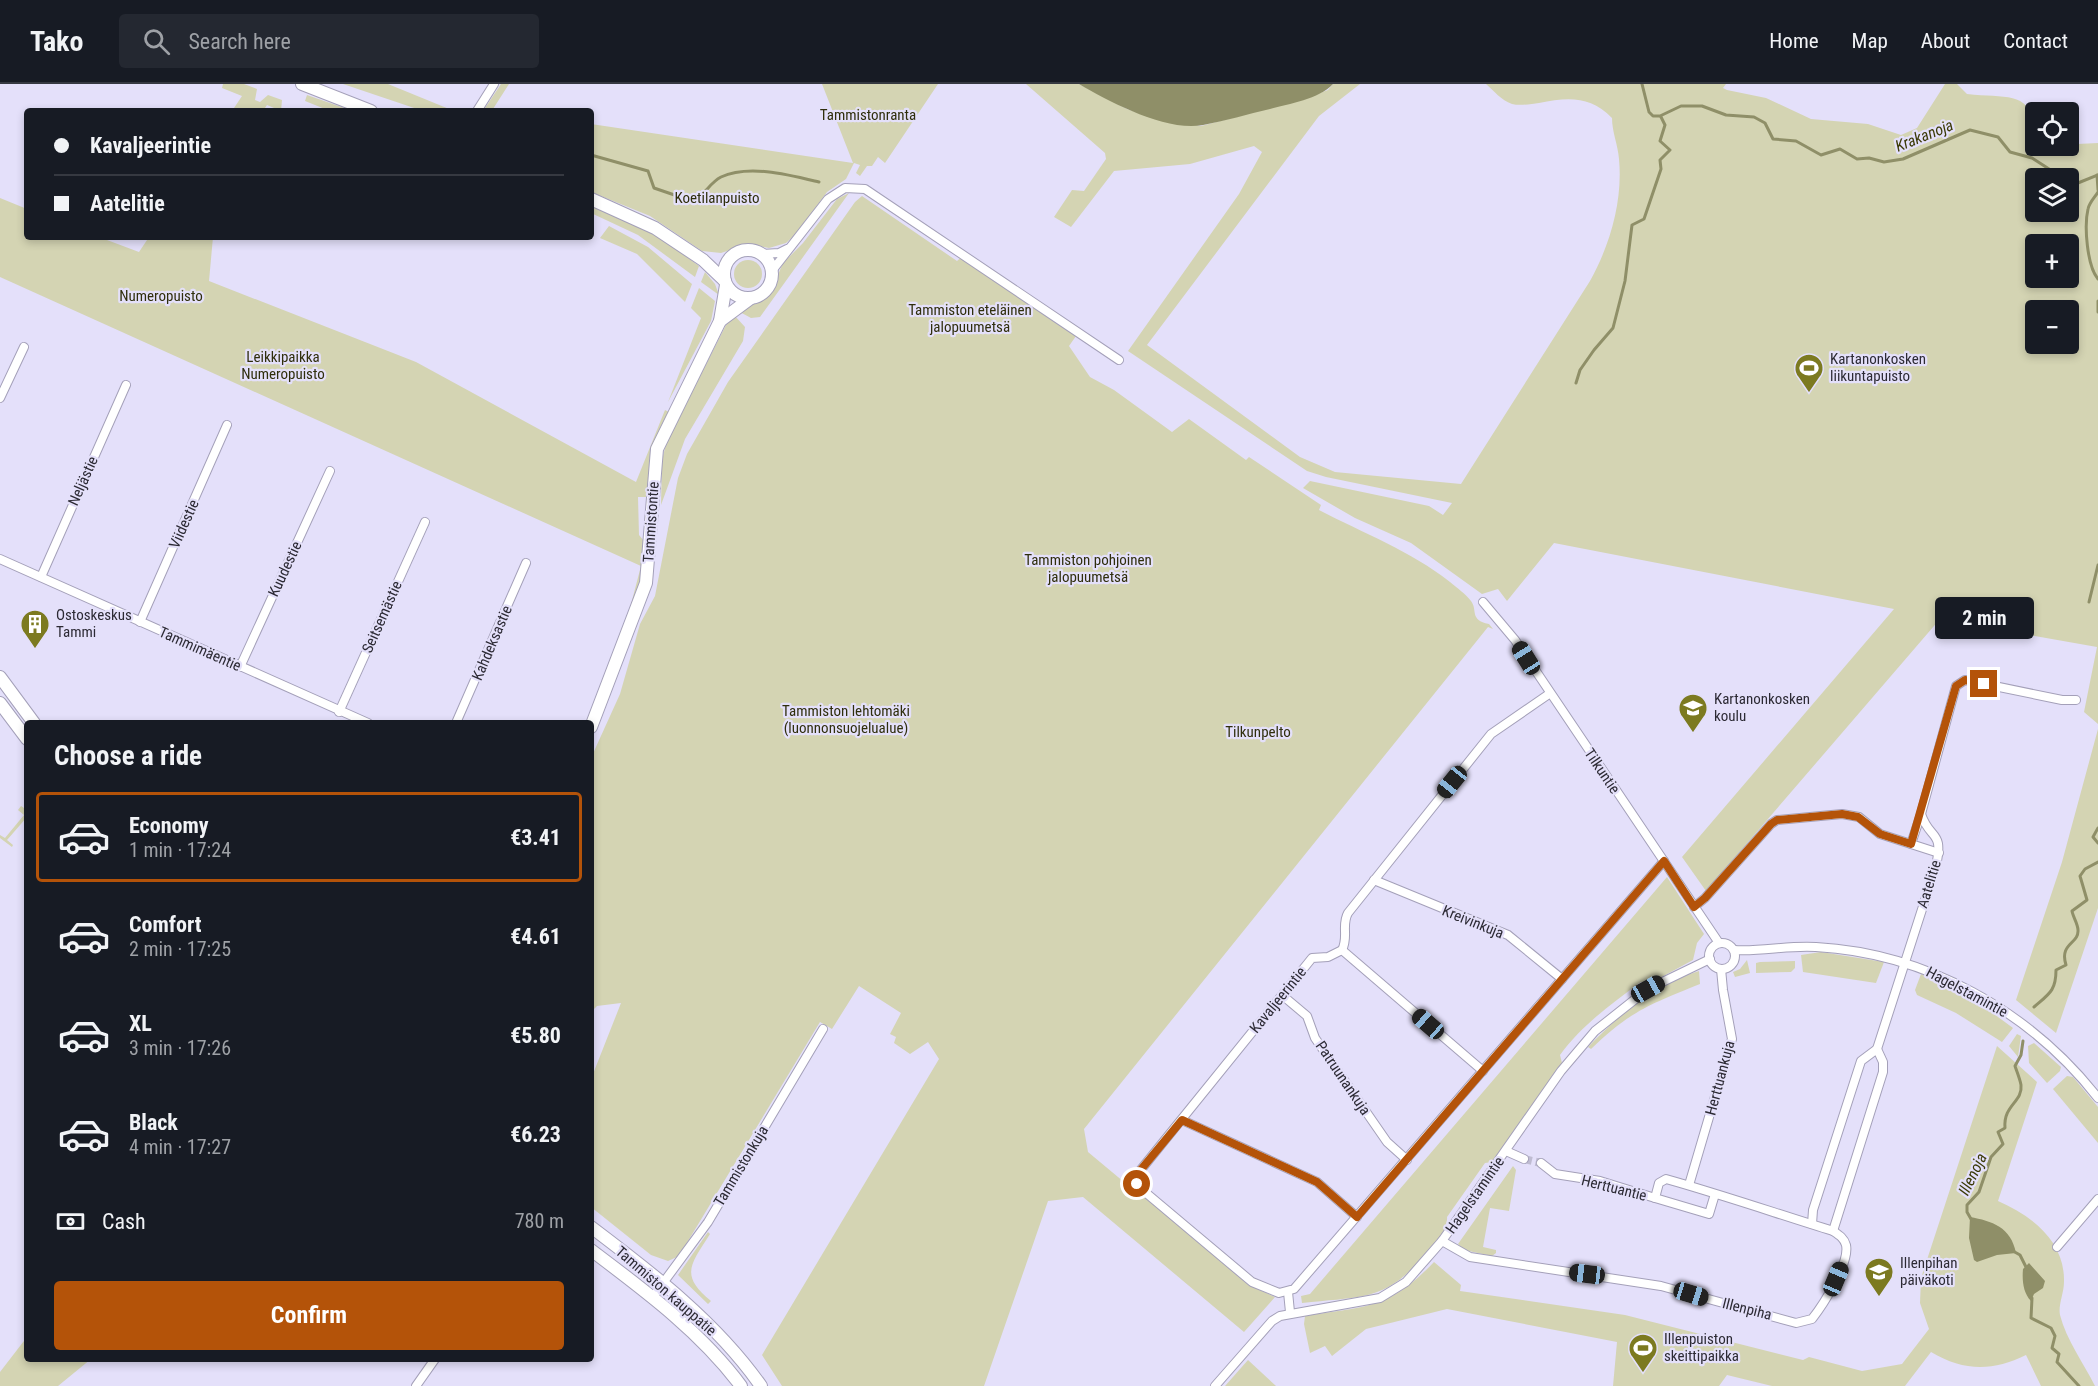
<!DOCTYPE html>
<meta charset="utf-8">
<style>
body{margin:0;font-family:"Roboto Condensed",sans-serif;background:#242831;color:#f1f3f6;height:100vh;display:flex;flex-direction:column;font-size:22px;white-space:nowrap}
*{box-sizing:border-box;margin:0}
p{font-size:20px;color:#9ea1a6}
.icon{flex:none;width:33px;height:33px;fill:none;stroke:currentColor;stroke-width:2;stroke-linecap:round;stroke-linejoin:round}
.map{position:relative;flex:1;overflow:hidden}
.sheet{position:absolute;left:24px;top:636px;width:570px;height:642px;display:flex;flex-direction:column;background:#171b24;border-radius:6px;box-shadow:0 3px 9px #0003}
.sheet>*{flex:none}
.top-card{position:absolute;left:24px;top:24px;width:570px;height:132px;border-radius:6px;box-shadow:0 3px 9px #0003;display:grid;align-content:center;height:132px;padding:0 30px;background:#171b24}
.fabs{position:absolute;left:2025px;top:18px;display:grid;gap:12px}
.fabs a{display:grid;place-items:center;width:54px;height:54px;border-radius:6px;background:#171b24;box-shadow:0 3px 9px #0003;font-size:30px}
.end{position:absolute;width:27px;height:27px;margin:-14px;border:8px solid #b45309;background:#fff;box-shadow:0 0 0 3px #fff}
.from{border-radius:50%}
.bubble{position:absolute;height:42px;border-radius:6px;background:#171b24;box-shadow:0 3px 9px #0003;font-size:20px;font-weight:700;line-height:42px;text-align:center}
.car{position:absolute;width:18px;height:36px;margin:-18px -9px;border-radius:8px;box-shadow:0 0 4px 2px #0007;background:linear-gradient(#222 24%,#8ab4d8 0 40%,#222 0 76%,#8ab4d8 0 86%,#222 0)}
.top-card b{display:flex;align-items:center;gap:21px;height:57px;font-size:22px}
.top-card b+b{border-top:2px solid #363941}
.top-card i{width:15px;height:15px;background:#f1f3f6}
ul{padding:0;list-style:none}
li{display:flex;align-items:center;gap:18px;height:90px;margin:0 12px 9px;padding:0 18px;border:3px solid transparent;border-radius:6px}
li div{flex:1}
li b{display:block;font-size:22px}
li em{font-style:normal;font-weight:700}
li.active{border-color:#b45309}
li>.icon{width:54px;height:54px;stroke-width:1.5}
h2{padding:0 30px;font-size:27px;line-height:72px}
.pay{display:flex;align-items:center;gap:15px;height:66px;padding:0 30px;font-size:22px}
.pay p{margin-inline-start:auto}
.primary-button{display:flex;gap:12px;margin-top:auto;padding:12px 30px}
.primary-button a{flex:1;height:69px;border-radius:6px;background:#b45309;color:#fff;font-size:24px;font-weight:700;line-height:69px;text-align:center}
header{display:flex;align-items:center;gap:36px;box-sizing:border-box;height:84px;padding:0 30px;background:#171b24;border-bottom:2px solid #363941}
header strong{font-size:28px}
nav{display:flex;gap:33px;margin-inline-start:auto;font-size:21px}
.search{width:420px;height:54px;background:#242831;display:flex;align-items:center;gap:15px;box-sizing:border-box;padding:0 21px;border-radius:6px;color:#9ea1a6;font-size:22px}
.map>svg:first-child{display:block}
.green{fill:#d4d4b3;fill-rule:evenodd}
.water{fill:#8f8f68}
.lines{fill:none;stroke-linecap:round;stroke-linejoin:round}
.stream{stroke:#8f8f68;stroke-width:3}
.street-tunnel{stroke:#bfbcd2;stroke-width:8;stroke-dasharray:8 4;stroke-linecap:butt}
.street-casing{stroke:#a4a0b9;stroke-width:10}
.secondary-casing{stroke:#a4a0b9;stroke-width:14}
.street{stroke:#fff;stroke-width:8}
.secondary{stroke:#fff;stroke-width:12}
.route{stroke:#b45309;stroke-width:8}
.labels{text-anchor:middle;stroke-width:4.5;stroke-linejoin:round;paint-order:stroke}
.park-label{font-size:15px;fill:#2f2e0c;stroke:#e4e0fa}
.poi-label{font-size:15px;fill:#2c2a34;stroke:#e4e0fa;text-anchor:start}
.street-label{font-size:15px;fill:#2c2a34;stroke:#e4e0fa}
.water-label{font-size:16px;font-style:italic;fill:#3b3a06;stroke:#e4e0fa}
</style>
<header>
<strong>Tako</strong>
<div class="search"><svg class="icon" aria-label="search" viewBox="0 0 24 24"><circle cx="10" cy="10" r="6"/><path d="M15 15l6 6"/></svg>Search here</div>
<nav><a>Home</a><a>Map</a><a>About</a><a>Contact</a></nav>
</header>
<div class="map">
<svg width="2098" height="1302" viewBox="0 0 2098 1302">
<rect width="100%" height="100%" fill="#e4e0fa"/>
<g class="green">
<path d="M223 0H244L257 5 255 16 260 18 268 11 282 16 281 27 267 21 263 27H232L242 12 222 4Z"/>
<path d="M343 0H388L454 27H423Z"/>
<path d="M501 0H509L493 25 503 27H483Z"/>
<path d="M822 0H938L885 79 878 73 872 82H867L860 92 856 89 860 81 854 79 846 95 827 108 797 149 786 159 769 164 748 160 721 169 702 167 650 132 591 108V40L853 79Z"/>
<path d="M1026 0H1079L1127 25 1153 34 1201 42 1297 17 1328 6 1333 0H1360L1319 32 1147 261 1300 373 1335 388 1461 400 1590 197C1610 161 1623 117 1619 75 1618 61 1612 48 1612 34 1590 12 1569 13 1539 19 1531 20 1520 22 1512 20 1501 16 1494 7 1486 0H1726L1723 4 1727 6 1766 14 1811 35 1868 40 1901 51 1917 44 1945 0H1957L1967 10C2013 15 2035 4 2036 62L2098 59V640L2084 628 2097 563 1940 535 1706 807 1682 773 1894 525 1554 459 1507 517 1498 505 1482 510 1411 459 1355 434 1303 404 1310 397 1429 422 1443 431 1452 419 1326 393 1307 387 1128 267 1239 110 1262 68 1254 62 1190 80 1114 87 1071 143 1054 133 1072 106 1084 107 1106 75 1105 69ZM2036 94H2068V128H2036ZM2036 160H2068V194H2036ZM2036 226H2068V260H2036Z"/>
<path d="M307 11 353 27H330L305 17Z"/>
<path d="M849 109 760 233 751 234 738 227 770 209 783 179 803 159 837 115Z"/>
<path d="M862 112 957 177 966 169 1081 245 1069 262 1090 293 1114 306 1172 348 1189 335 1246 376 1249 373 1321 421 1319 426C1363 449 1411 467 1450 498 1457 504 1466 510 1471 517 1478 526 1469 536 1489 540L1493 545 1488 543 1084 1045 1088 1068 1124 1098 1133 1088 1131 1099 1134 1104 1249 1201 1275 1213 1244 1248 1083 1113 1048 1117 984 1302H782L762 1271 939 975 928 958 910 970 894 959 896 953 890 950 901 929 859 902 832 945 820 938 679 1172 668 1177 651 1171 591 1123V995L621 919 597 922 591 928V674L620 610 640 540 655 512 678 394 687 370 728 298 855 118Z"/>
<path d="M0 114 27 125V153H99L139 168 149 153H213L209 197 416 278 636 398 665 326 669 328 648 408 646 413H638L639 451 644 457 641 477 645 482 633 526 629 528 641 482 0 193Z"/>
<path d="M591 120 653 148 699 182 695 193 638 151 591 129Z"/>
<path d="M609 142 648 163 692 200 685 218 637 170 600 154Z"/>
<circle cx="748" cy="190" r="14"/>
<path d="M705 188 715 200 719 211 701 198Z"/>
<path d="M699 204 715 217 711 237 668 318 701 234 691 224Z"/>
<path d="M734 231 745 243 743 257 685 355 661 421 662 376 666 360 726 241Z"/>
<path d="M2098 645V824L2056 949 2016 916 2062 778Z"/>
<path d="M21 722 27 726V733L7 756 13 761 12 763 0 754V751L5 754 24 731 18 726Z"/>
<path d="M1667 793 1704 850 1697 859 1693 876 1647 901 1641 898C1611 920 1582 941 1560 971L1562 979 1492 1078 1485 1079 1447 1133C1448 1146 1438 1155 1430 1165 1387 1218 1365 1212 1302 1219L1301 1212 1310 1210Z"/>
<path d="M1821 868 1884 878 1876 899 1803 888 1801 871Z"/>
<path d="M1747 876 1750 889 1735 893 1733 888 1740 885Z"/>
<path d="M1795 877V884L1791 888 1756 889V879L1760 878Z"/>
<path d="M1699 887 1700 900C1651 920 1630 927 1591 965L1588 963C1619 931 1655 900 1699 887Z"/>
<path d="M1921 890 1975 916 2013 944 2002 958 1956 929 1917 911 1915 906Z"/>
<path d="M2017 950 2021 952 2018 973 2009 962Z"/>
<path d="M2034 959 2061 983 2060 987 2047 999 2029 979 2028 962Z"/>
<path d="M1997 962 2037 998 1998 1117C2032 1132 2065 1157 2064 1198 2064 1209 2058 1221 2060 1231 2066 1255 2084 1280 2095 1302H2041L2026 1271C1992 1288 1963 1287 1931 1268L1905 1302H1772L1727 1291 1719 1302H1613L1617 1258 1447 1225 1366 1245 1332 1272 1325 1262 1310 1269 1304 1240 1305 1232C1366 1222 1388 1226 1434 1178L1461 1201 1460 1207 1625 1231 1803 1276 1809 1273 1862 1287 1902 1280 1929 1245 1920 1219 1921 1194Z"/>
<path d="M2067 992 2073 993 2098 1023V1059L2053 1005Z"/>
<path d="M1513 1082 1516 1086 1509 1127 1490 1124 1483 1163 1496 1166V1169L1492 1172 1464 1166 1458 1160Z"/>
<path d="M708 1148 710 1150C691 1180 679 1191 711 1217L708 1220 678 1191Z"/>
<path d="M27 1253V1275H91L58 1302H0V1288Z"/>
<path d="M1248 1276 1276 1302H1225Z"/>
</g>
<g class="water">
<path d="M1079 0H1333C1319 15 1289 20 1270 25 1248 30 1225 37 1203 41 1166 48 1110 18 1079 0Z"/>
<path d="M1970 1133C1992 1137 2011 1143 2016 1169L1997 1171 1977 1178 1974 1176 1969 1154Z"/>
<path d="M2029 1179 2045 1197 2043 1204 2034 1210 2031 1217C2023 1209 2022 1196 2023 1185Z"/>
</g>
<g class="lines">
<g class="stream">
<path d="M1642 0 1649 28 1653 32H1660L1681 22H1702L1726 31 1754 33 1765 39 1773 55 1796 57 1821 71 1840 65 1857 75 1869 74 1884 78 1903 75 1970 46 1998 53 2010 68 2032 74 2063 94"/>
<path d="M591 71 648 87 654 104 692 117C704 113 709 99 721 93 749 80 790 91 819 98"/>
<path d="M2097 91 2098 106"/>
<path d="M2068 98 2073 101 2098 91"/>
<path d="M2098 108C2095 113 2089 119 2088 125 2084 142 2087 182 2098 195"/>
<path d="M2098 217V228"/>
<path d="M1576 299 1580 286 1594 266 1613 244 1625 197 1632 141 1644 135 1661 85 1660 76 1670 66 1660 57 1665 41 1661 33"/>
<path d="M2089 518 2098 481"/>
<path d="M2098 744 2093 753 2098 759"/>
<path d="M2034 923C2049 910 2056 907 2056 886L2066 881C2059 859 2079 860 2078 846 2078 840 2073 833 2072 827L2087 816 2080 792 2085 785 2098 778"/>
<path d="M1971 1135 1967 1128V1121L1979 1108 1991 1073 2003 1060 1998 1048 2005 1044C2003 1021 2023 1018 2021 1001 2020 995 2017 988 2015 982L2021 971 2023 957"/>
<path d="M2013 1167 2020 1171 2027 1185"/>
<path d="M2032 1214 2031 1234 2051 1244 2055 1252 2052 1264 2059 1270 2057 1278 2079 1302"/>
</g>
<path class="street-tunnel" d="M1524 1075 1541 1079"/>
<g class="street-casing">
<g id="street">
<path d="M477 27 494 0"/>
<path d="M760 170 779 169 787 165"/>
<path d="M771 188 828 115 845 104 865 105 1119 276"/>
<path d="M0 314 24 263"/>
<path d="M0 475 368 639"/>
<path d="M41 493 126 301"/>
<path d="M1483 518 1515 556 1719 859"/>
<path d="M140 538 227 341"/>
<path d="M240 583 330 387"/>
<path d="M1549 610 1491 650 1348 829C1341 841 1349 853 1342 866L1328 873 1312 874 1308 879 1139 1088 1136 1097 1139 1103 1252 1198 1279 1209 1294 1205 1664 777"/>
<path d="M339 628 425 438"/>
<path d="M456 639 526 479"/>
<path d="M1911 760 1939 769"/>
<path d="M1374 796 1508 851 1562 895"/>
<path d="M1694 823 1705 814 1771 740 1777 736 1842 730 1859 733 1880 750 1911 760 1921 730"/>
<circle cx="1722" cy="872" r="13"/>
<path d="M1342 866 1483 987"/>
<path d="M1734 866C1761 868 1788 861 1816 863 1926 869 2030 927 2098 1014"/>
<path d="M1282 911 1307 932 1315 954 1387 1058 1407 1076"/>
<path d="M1877 965 1936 782C1944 745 1930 757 1921 730L1956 602 1965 596 2062 616H2076"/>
<path d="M1182 1036 1317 1098 1357 1133"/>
<path d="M1506 1067 1524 1075"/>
<path d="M1541 1079 1555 1090 1600 1097 1655 1114"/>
<path d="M1689 1101 1732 955 1723 906 1721 885"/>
<path d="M1812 1140 1813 1126 1861 977 1877 965 1883 978V988L1833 1147"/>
<path d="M1442 1157 1470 1173 1661 1202 1796 1239 1812 1235C1823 1221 1850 1179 1846 1161 1844 1154 1839 1151 1833 1147 1778 1130 1723 1111 1666 1095L1659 1099 1655 1114 1709 1130 1715 1110"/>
<path d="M2057 1163 2098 1115"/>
<path d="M1288 1208 1290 1228"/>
<path d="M652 1214 708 1138 823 945"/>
<path d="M416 1302 435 1275"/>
<path d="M1215 1302 1272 1237 1280 1232 1380 1214 1406 1198 1442 1157 1561 987 1595 947 1648 905 1710 875"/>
</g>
</g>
<g class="secondary-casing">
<g id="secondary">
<path d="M302 0 371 27"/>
<path d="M591 115 655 144 703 176 725 197"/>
<circle cx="748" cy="190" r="24"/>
<path d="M720 237 751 214"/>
<path d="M0 593 34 639"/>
<path d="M0 619 27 655"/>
<path d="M591 643 646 499 657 365 720 237 726 201"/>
<path d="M591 1143C652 1189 717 1239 761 1302"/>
<path d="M591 1166C644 1206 701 1248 741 1302"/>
</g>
</g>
<use href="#street" class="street"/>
<use href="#secondary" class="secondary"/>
</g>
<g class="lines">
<path class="route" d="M1137 1100 1139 1088 1182 1036 1317 1098 1357 1133 1664 777 1694 823 1705 814 1771 740 1777 736 1842 730 1858 733 1880 750 1911 760 1956 602 1965 596 1984 600"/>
</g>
<defs>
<g id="stadium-pin" transform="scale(1.5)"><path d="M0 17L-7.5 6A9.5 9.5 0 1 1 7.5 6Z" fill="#7c7a20" stroke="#e4e0fa"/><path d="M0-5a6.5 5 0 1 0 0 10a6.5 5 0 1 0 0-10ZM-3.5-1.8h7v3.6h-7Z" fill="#fff"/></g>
<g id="building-pin" transform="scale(1.5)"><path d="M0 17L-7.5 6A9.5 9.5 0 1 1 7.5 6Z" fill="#7c7a20" stroke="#e4e0fa"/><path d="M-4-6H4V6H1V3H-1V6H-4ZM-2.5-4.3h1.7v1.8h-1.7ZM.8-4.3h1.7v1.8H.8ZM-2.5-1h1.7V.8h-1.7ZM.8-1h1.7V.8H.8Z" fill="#fff"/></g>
<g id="school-pin" transform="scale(1.5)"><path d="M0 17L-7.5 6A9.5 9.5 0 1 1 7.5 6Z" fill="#7c7a20" stroke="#e4e0fa"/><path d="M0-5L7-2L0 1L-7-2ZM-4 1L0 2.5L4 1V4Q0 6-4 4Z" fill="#fff"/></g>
</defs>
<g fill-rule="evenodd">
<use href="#stadium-pin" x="1809" y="284"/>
<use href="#building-pin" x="35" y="540"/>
<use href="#school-pin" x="1693" y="624"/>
<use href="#school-pin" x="1879" y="1188"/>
<use href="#stadium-pin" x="1643" y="1264"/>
</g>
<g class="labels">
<g class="park-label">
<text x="868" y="36">Tammistonranta</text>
<text x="717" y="119">Koetilanpuisto</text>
<text x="161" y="217">Numeropuisto</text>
<text x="970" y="231">Tammiston eteläinen<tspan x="970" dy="17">jalopuumetsä</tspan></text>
<text x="283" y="278">Leikkipaikka<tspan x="283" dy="17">Numeropuisto</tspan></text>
<text x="1088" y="481">Tammiston pohjoinen<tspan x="1088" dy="17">jalopuumetsä</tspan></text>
<text x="846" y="632">Tammiston lehtomäki<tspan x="846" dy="17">(luonnonsuojelualue)</tspan></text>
<text x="1258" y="653">Tilkunpelto</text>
</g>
<g class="poi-label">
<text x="1830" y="280">Kartanonkosken<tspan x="1830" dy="17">liikuntapuisto</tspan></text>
<text x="56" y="536">Ostoskeskus<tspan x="56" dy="17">Tammi</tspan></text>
<text x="1714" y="620">Kartanonkosken<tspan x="1714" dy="17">koulu</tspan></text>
<text x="1900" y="1184">Illenpihan<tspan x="1900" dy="17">päiväkoti</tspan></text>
<text x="1664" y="1260">Illenpuiston<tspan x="1664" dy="17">skeittipaikka</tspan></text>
</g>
<g class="street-label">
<text transform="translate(83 397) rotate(-66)" y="5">Neljästie</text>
<text transform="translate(651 438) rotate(-86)" y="5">Tammistontie</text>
<text transform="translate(184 440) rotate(-66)" y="5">Viidestie</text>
<text transform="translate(285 485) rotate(-65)" y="5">Kuudestie</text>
<text transform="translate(382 533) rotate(-66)" y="5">Seitsemästie</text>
<text transform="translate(492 559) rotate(-67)" y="5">Kahdeksastie</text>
<text transform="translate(200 565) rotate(24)" y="5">Tammimäentie</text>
<text transform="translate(1602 687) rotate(56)" y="5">Tilkuntie</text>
<text transform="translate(1929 800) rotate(-73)" y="5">Aatelitie</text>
<text transform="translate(1473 838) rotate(22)" y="5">Kreivinkuja</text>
<text transform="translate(1967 908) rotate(28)" y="5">Hagelstamintie</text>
<text transform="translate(1278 916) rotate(-51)" y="5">Kavaljeerintie</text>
<text transform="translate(1343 994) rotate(56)" y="5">Patruunankuja</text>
<text transform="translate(1720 994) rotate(-75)" y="5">Herttuankuja</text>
<text transform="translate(741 1082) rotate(-59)" y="5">Tammistonkuja</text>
<text transform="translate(1614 1104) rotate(14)" y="5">Herttuantie</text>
<text transform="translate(1475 1111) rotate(-55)" y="5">Hagelstamintie</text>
<text transform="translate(666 1207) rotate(41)" y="5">Tammiston kauppatie</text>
<text transform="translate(1747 1225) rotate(14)" y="5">Illenpiha</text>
</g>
<g class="water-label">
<text transform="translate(1924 51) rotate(-22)" y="6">Krakanoja</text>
<text transform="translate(1972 1090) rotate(-64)" y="6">Illenoja</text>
</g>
</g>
</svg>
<div class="fabs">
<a><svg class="icon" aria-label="locate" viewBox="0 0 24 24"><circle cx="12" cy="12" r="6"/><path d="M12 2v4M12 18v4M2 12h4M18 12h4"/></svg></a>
<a><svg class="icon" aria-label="layers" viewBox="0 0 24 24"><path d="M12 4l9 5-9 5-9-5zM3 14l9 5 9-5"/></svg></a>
<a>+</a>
<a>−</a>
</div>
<i class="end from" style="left:1137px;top:1100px"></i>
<i class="end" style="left:1984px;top:600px"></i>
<div class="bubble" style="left:1935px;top:513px;width:99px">2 min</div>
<i class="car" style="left:1526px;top:574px;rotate:328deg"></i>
<i class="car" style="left:1452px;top:698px;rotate:219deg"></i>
<i class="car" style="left:1648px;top:905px;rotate:61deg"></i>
<i class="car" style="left:1428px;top:940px;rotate:311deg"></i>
<i class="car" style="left:1587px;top:1190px;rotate:277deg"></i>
<i class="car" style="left:1836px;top:1195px;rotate:23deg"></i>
<i class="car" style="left:1691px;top:1210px;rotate:107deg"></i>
<div class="top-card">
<b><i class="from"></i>Kavaljeerintie</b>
<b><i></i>Aatelitie</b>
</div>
<section class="sheet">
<h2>Choose a ride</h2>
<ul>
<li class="active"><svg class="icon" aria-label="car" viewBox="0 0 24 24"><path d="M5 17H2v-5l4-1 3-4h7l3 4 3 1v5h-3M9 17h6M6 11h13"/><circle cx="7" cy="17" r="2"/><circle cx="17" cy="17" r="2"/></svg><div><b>Economy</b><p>1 min · 17:24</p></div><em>€3.41</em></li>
<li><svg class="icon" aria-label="car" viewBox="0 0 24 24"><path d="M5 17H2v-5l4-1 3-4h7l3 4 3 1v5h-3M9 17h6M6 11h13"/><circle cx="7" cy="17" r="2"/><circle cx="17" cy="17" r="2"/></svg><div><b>Comfort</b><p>2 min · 17:25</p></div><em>€4.61</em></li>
<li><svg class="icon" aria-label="car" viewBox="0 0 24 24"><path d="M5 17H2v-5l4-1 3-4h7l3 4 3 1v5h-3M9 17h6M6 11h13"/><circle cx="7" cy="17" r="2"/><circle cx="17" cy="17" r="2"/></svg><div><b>XL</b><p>3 min · 17:26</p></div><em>€5.80</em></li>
<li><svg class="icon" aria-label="car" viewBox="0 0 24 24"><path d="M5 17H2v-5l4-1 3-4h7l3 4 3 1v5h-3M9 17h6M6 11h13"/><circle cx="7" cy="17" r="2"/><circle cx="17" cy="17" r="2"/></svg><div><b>Black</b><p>4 min · 17:27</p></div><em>€6.23</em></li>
</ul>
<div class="pay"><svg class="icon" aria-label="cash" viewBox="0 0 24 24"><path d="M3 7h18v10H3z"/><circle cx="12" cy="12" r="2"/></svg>Cash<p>780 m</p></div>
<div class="primary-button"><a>Confirm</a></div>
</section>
</div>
